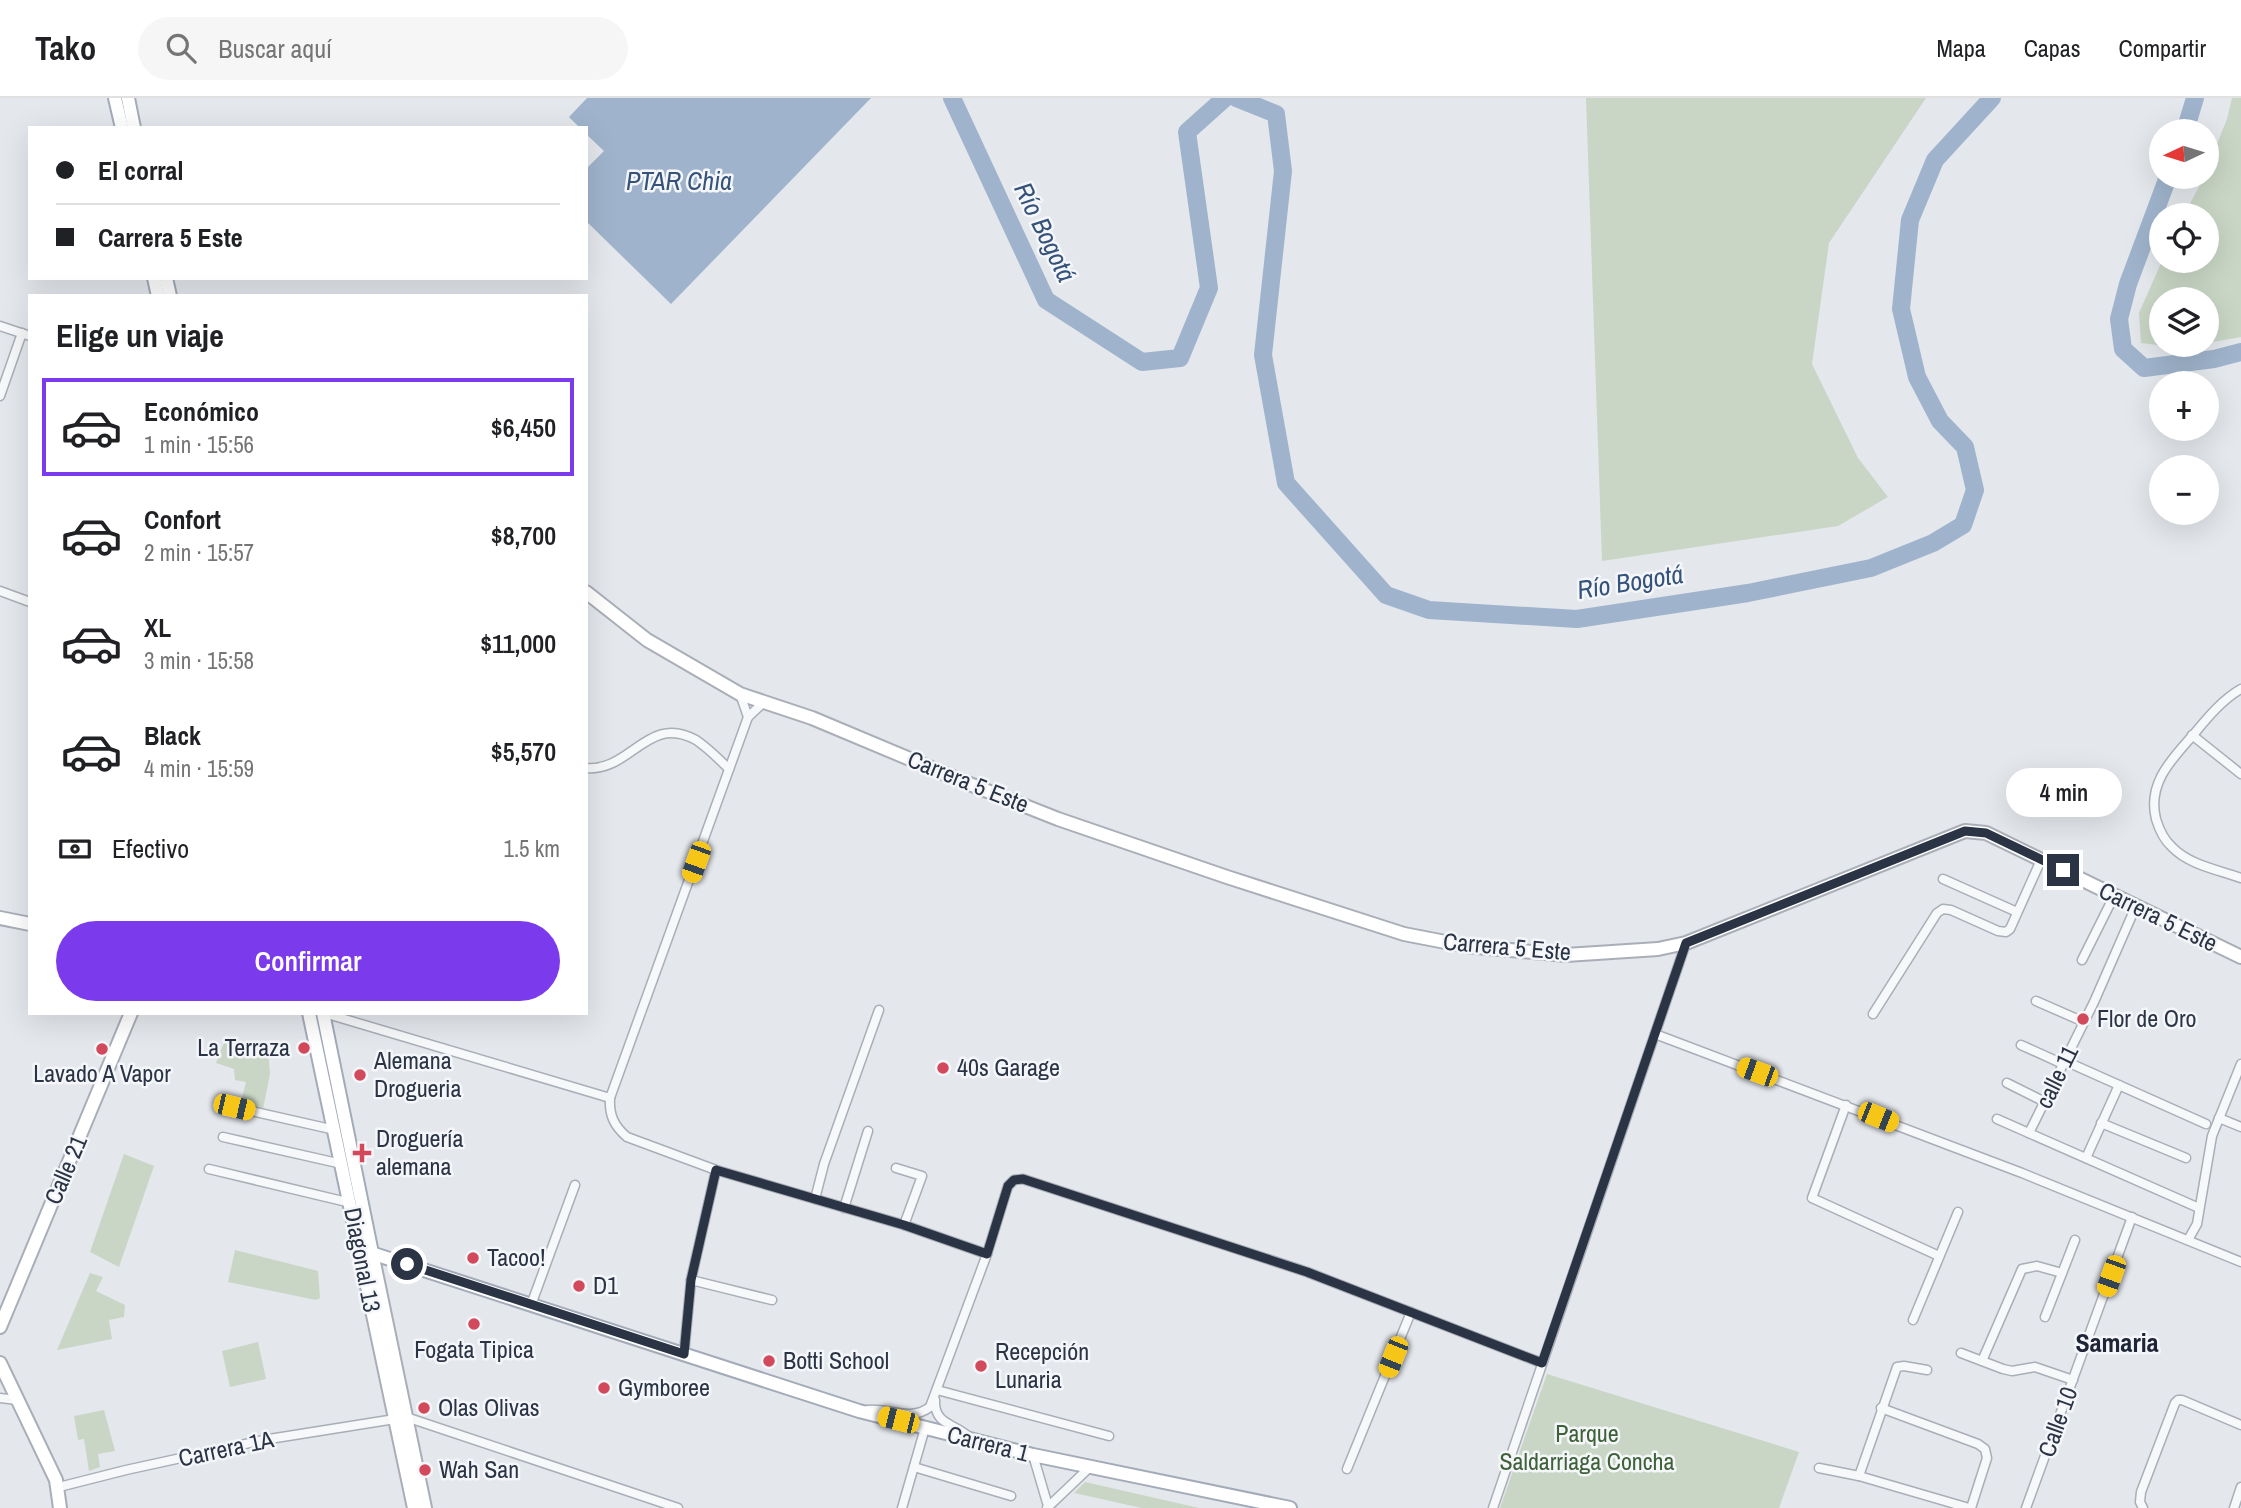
<!DOCTYPE html>
<html lang="es">
<meta charset="utf-8">
<style>
body{margin:0;font-family:"Archivo Narrow",sans-serif;background:#f6f6f6;color:#202124;height:100vh;display:flex;flex-direction:column;font-size:26px;white-space:nowrap}
*{box-sizing:border-box;margin:0}
p{font-size:23px;color:#757577}
.icon{flex:none;width:38px;height:38px;fill:none;stroke:currentColor;stroke-width:2;stroke-linecap:round;stroke-linejoin:round}
.map{position:relative;flex:1;overflow:hidden}
.panel{position:absolute;left:28px;top:196px;width:560px;height:721px;display:flex;flex-direction:column;background:#fff;border-radius:0px;box-shadow:0 7px 28px #0002}
.panel>*{flex:none}
.guide{position:absolute;left:28px;top:28px;width:560px;height:154px;border-radius:0px;box-shadow:0 7px 28px #0002;display:grid;align-content:center;height:154px;padding:0 28px;background:#fff}
.needle{width:46px;rotate:266deg}
.controls{position:absolute;left:2149px;top:21px;display:grid;gap:14px}
.controls a{display:grid;place-items:center;width:70px;height:70px;border-radius:50%;background:#fff;box-shadow:0 7px 28px #0002;font-size:35px}
.end{position:absolute;width:32px;height:32px;margin:-16px;border:9px solid #2b3445;background:#fff;box-shadow:0 0 0 4px #fff}
.from{border-radius:50%}
.bubble{position:absolute;height:49px;border-radius:24px;background:#fff;box-shadow:0 7px 28px #0002;font-size:23px;font-weight:600;line-height:49px;text-align:center}
.car{position:absolute;width:21px;height:42px;margin:-21px -10px;border-radius:9px;box-shadow:0 0 5px 2px #0007;background:linear-gradient(#f5c518 24%,#345 0 40%,#f5c518 0 76%,#345 0 86%,#f5c518 0)}
.guide b{display:flex;align-items:center;gap:24px;height:66px;font-size:26px}
.guide b+b{border-top:2px solid #e0e0e0}
.guide i{width:18px;height:18px;background:#202124}
ul{padding:0;list-style:none}
li{display:flex;align-items:center;gap:21px;height:98px;margin:0 14px 10px;padding:0 14px;border:4px solid transparent;border-radius:0px}
li div{flex:1}
li b{display:block;font-size:26px}
li em{font-style:normal;font-weight:600}
li.on{border-color:#7c3aed}
li>.icon{width:63px;height:63px;stroke-width:1.5}
h2{padding:0 28px;font-size:32px;line-height:84px}
.pay{display:flex;align-items:center;gap:18px;height:77px;padding:0 28px;font-size:26px}
.pay p{margin-inline-start:auto}
.button{display:flex;gap:14px;margin-top:auto;padding:14px 28px}
.button a{flex:1;height:80px;border-radius:42px;background:#7c3aed;color:#fff;font-size:28px;font-weight:600;line-height:80px;text-align:center}
header{display:flex;align-items:center;gap:42px;box-sizing:border-box;height:98px;padding:0 35px;background:#fff;border-bottom:2px solid #e0e0e0}
header strong{font-size:33px}
nav{display:flex;gap:38px;margin-inline-start:auto;font-size:24px}
.search{width:490px;height:63px;background:#f6f6f6;display:flex;align-items:center;gap:18px;box-sizing:border-box;padding:0 24px;border-radius:38px;color:#757577;font-size:26px}
.map>svg:first-child{display:block}
.green{fill:#c9d6c5}
.water{fill:#9fb4cc}
.lines{fill:none;stroke-linecap:round;stroke-linejoin:round}
.river{stroke:#9fb4cc;stroke-width:18}
.street-casing{stroke:#a9aeb7;stroke-width:11}
.secondary-casing{stroke:#a9aeb7;stroke-width:16}
.primary-casing{stroke:#a3abb8;stroke-width:16}
.street{stroke:#f7f8fa;stroke-width:8}
.secondary{stroke:#fff;stroke-width:12}
.primary{stroke:#fff;stroke-width:12}
.route{stroke:#2b3445;stroke-width:9}
.poi-dot{fill:#d1495b;stroke:#f4f6f9;stroke-width:2.5}
.labels{text-anchor:middle;stroke-width:5;stroke-linejoin:round;paint-order:stroke}
.street-label{font-size:24px;fill:#2b3445;stroke:#f4f6f9}
.poi-label{font-size:24px;fill:#2b3445;stroke:#f4f6f9;text-anchor:start}
.park-label{font-size:24px;fill:#3f6138;stroke:#f4f6f9}
.water-label{font-size:26px;font-style:italic;fill:#34527a;stroke:#f4f6f9}
.neighbourhood-label{font-size:26px;font-weight:bold;fill:#1d2536;stroke:#f4f6f9}
</style>
<header>
<strong>Tako</strong>
<div class="search"><svg class="icon" aria-label="search" viewBox="0 0 24 24"><circle cx="10" cy="10" r="6"/><path d="M15 15l6 6"/></svg>Buscar aquí</div>
<nav><a>Mapa</a><a>Capas</a><a>Compartir</a></nav>
</header>
<div class="map">
<svg width="2241" height="1410" viewBox="0 0 2241 1410">
<rect width="100%" height="100%" fill="#e4e7ec"/>
<g class="green">
<path d="M1586 0H1926L1829 145 1812 266 1858 360 1888 399 1838 428 1602 463Z"/>
<path d="M2232 0H2241V239L2207 245V201H2161V247H2199L2182 250 2141 245 2139 215 2162 163H2207V117H2184L2204 79H2207V71L2227 21Z"/>
<path d="M224 945 268 949 270 976 263 1011 241 1004 246 984 235 982 234 971 216 965Z"/>
<path d="M124 1056 154 1068 119 1169 90 1154Z"/>
<path d="M235 1152 318 1173 320 1200 316 1202 228 1184Z"/>
<path d="M90 1175 103 1179 96 1193 125 1207 124 1219 109 1222 112 1241 57 1252Z"/>
<path d="M258 1244 266 1281 230 1289 222 1253Z"/>
<path d="M1547 1276 1799 1354 1779 1410H1500Z"/>
<path d="M104 1312 115 1353 98 1356 100 1369 89 1373 84 1341 78 1342 74 1318Z"/>
<path d="M1085 1384 1199 1410H1142L1074 1395Z"/>
</g>
<path class="water" d="M587 0H871L671 206 586 123V71L604 53 586 36V30H580L569 19Z"/>
<g class="lines">
<g class="river">
<path d="M952 0 1046 202 1142 264 1180 260 1209 190 1187 34 1225 0"/>
<path d="M1236 0 1276 16 1283 73 1263 257 1286 385 1386 497 1429 512 1577 521 1748 495 1871 470 1933 445 1963 427 1975 392 1965 349 1940 323 1917 279 1901 211 1910 122 1935 62 1992 0"/>
<path d="M2185 33 2195 0"/>
<path d="M2168 79 2128 186 2119 221 2123 251 2144 270 2214 261 2241 254"/>
</g>
<g class="street-casing">
<g id="street">
<path d="M0 228 30 238"/>
<path d="M0 298 22 235"/>
<path d="M0 493 30 504"/>
<path d="M2241 591C2223 601 2207 620 2194 636 2172 661 2147 685 2156 721 2159 731 2164 742 2172 749 2189 767 2219 772 2241 780"/>
<path d="M740 596 748 619"/>
<path d="M765 603 748 619 610 1000C609 1017 614 1028 627 1039L716 1072 904 1127 987 1156"/>
<path d="M2192 637 2241 676"/>
<path d="M586 670C631 674 648 615 696 642 708 650 719 661 729 671"/>
<path d="M1943 781 2017 814"/>
<path d="M2082 862 2114 798"/>
<path d="M2036 903 2084 924"/>
<path d="M324 915 610 1000"/>
<path d="M1873 916 1937 815 1943 811 1951 812 1998 833 2006 834 2010 831 2041 762"/>
<path d="M1655 936 2022 1075 2241 1164"/>
<path d="M2021 947 2063 966"/>
<path d="M2065 963 2206 1026"/>
<path d="M2007 985 2045 1004"/>
<path d="M1846 1007 1812 1100 1939 1158"/>
<path d="M234 1009 335 1032"/>
<path d="M2219 1020 2241 1029"/>
<path d="M1997 1021 2199 1110"/>
<path d="M2101 1025 2186 1060"/>
<path d="M2029 1035 2094 904 2136 808"/>
<path d="M223 1039 342 1066"/>
<path d="M2086 1060 2119 987"/>
<path d="M896 1070 922 1078 904 1127"/>
<path d="M209 1071 351 1105"/>
<path d="M815 1101 824 1066 879 912"/>
<path d="M844 1110 868 1033"/>
<path d="M2188 1142 2197 1126 2212 1038 2241 966"/>
<path d="M691 1182 772 1202"/>
<path d="M531 1207 575 1087"/>
<path d="M2045 1219 2075 1142"/>
<path d="M1913 1222 1958 1114"/>
<path d="M1961 1255 2003 1271 2012 1273 2035 1269 2073 1282"/>
<path d="M684 1256 691 1182 716 1072"/>
<path d="M1982 1263 2022 1171 2037 1168 2062 1175"/>
<path d="M937 1292 1109 1338"/>
<path d="M0 1300 17 1302"/>
<path d="M935 1302C934 1328 956 1325 970 1340"/>
<path d="M1881 1310 1978 1346 1985 1351 1987 1360 1971 1410"/>
<path d="M868 1312C890 1310 910 1324 930 1309L987 1156 1008 1088 1014 1082 1023 1081 1307 1174 1542 1265"/>
<path d="M406 1319 678 1410"/>
<path d="M1033 1357 1048 1408"/>
<path d="M914 1369 1011 1398"/>
<path d="M1819 1370 1859 1378 1969 1410"/>
<path d="M1347 1371 1411 1214"/>
<path d="M1859 1378 1897 1269 1904 1268 1927 1272"/>
<path d="M59 1389 126 1372 263 1342 395 1321"/>
<path d="M902 1410 925 1330"/>
<path d="M1047 1410 1090 1369"/>
<path d="M1493 1410 1686 845"/>
<path d="M2026 1410 2132 1119"/>
<path d="M2143 1410 2140 1404 2141 1394 2175 1305 2178 1302H2182L2241 1327"/>
<path d="M2234 1410 2241 1389"/>
</g>
</g>
<g class="secondary-casing">
<g id="secondary">
<path d="M586 494 647 542 740 596 812 620 967 685 1058 721 1227 779 1404 836 1466 848 1566 857 1658 851 1686 845 1965 733 1986 735 2241 859"/>
<path d="M0 820 30 826"/>
<path d="M358 1146 414 1410"/>
<path d="M372 1155 425 1410"/>
<path d="M0 1229 131 915"/>
<path d="M0 1265 56 1382 60 1410"/>
</g>
</g>
<g class="primary-casing">
<g id="primary">
<path d="M115 0 122 30"/>
<path d="M128 0 134 30"/>
<path d="M154 180 158 198"/>
<path d="M166 180 170 198"/>
<path d="M309 915 358 1146 365 1153 859 1313 1033 1357 1290 1410"/>
<path d="M323 915 372 1155"/>
</g>
</g>
<use href="#street" class="street"/>
<use href="#secondary" class="secondary"/>
<use href="#primary" class="primary"/>
</g>
<g class="lines">
<path class="route" d="M407 1166 684 1256 691 1182 716 1072 904 1127 987 1156 1008 1088 1014 1082 1023 1081 1307 1174 1542 1265 1686 845 1965 733 1986 735 2063 772"/>
</g>
<g class="poi-dot">
<circle cx="2083" cy="921" r="7"/>
<circle cx="304" cy="950" r="7"/>
<circle cx="102" cy="951" r="7"/>
<circle cx="943" cy="970" r="7"/>
<circle cx="360" cy="977" r="7"/>
<path d="M358.5 1044.5h7v7h7v7h-7v7h-7v-7h-7v-7h7z"/>
<circle cx="473" cy="1160" r="7"/>
<circle cx="579" cy="1188" r="7"/>
<circle cx="474" cy="1226" r="7"/>
<circle cx="769" cy="1263" r="7"/>
<circle cx="981" cy="1268" r="7"/>
<circle cx="604" cy="1290" r="7"/>
<circle cx="424" cy="1310" r="7"/>
<circle cx="425" cy="1372" r="7"/>
</g>
<g class="labels">
<g class="street-label">
<text transform="translate(968 684) rotate(22)" y="8">Carrera 5 Este</text>
<text transform="translate(2158 819) rotate(26)" y="8">Carrera 5 Este</text>
<text transform="translate(1507 849) rotate(5)" y="8">Carrera 5 Este</text>
<text transform="translate(2057 979) rotate(-64)" y="8">calle 11</text>
<text transform="translate(66 1072) rotate(-67)" y="8">Calle 21</text>
<text transform="translate(362 1162) rotate(79)" y="8">Diagonal 13</text>
<text transform="translate(2058 1324) rotate(-70)" y="8">Calle 10</text>
<text transform="translate(988 1346) rotate(14)" y="8">Carrera 1</text>
<text transform="translate(226 1351) rotate(-12)" y="8">Carrera 1A</text>
</g>
<g class="poi-label">
<text x="2097" y="929">Flor de Oro</text>
<text x="290" y="958" text-anchor="end">La Terraza</text>
<text x="374" y="971">Alemana<tspan x="374" dy="28">Drogueria</tspan></text>
<text x="957" y="978">40s Garage</text>
<text x="102" y="984" text-anchor="middle">Lavado A Vapor</text>
<text x="376" y="1049">Droguería<tspan x="376" dy="28">alemana</tspan></text>
<text x="487" y="1168">Tacoo!</text>
<text x="593" y="1196">D1</text>
<text x="474" y="1260" text-anchor="middle">Fogata Tipica</text>
<text x="995" y="1262">Recepción<tspan x="995" dy="28">Lunaria</tspan></text>
<text x="783" y="1271">Botti School</text>
<text x="618" y="1298">Gymboree</text>
<text x="438" y="1318">Olas Olivas</text>
<text x="439" y="1380">Wah San</text>
</g>
<g class="park-label">
<text x="1587" y="1344">Parque<tspan x="1587" dy="28">Saldarriaga Concha</tspan></text>
</g>
<g class="water-label">
<text x="679" y="92">PTAR Chia</text>
<text transform="translate(1045 134) rotate(64)" y="9">Río Bogotá</text>
<text transform="translate(1630 484) rotate(-9)" y="9">Río Bogotá</text>
</g>
<g class="neighbourhood-label">
<text x="2117" y="1254">Samaria</text>
</g>
</g>
</svg>
<div class="controls">
<a><svg class="needle" viewBox="-14 -14 28 28"><path d="M0-13l5 13h-10z" fill="#e53935"/><path d="M0 13l5-13h-10z" fill="#757577"/></svg></a>
<a><svg class="icon" aria-label="locate" viewBox="0 0 24 24"><circle cx="12" cy="12" r="6"/><path d="M12 2v4M12 18v4M2 12h4M18 12h4"/></svg></a>
<a><svg class="icon" aria-label="layers" viewBox="0 0 24 24"><path d="M12 4l9 5-9 5-9-5zM3 14l9 5 9-5"/></svg></a>
<a>+</a>
<a>−</a>
</div>
<i class="end from" style="left:407px;top:1166px"></i>
<i class="end" style="left:2063px;top:772px"></i>
<div class="bubble" style="left:2006px;top:670px;width:116px">4 min</div>
<i class="car" style="left:696px;top:764px;rotate:200deg"></i>
<i class="car" style="left:1757px;top:974px;rotate:290deg"></i>
<i class="car" style="left:234px;top:1009px;rotate:103deg"></i>
<i class="car" style="left:1878px;top:1019px;rotate:112deg"></i>
<i class="car" style="left:2111px;top:1178px;rotate:200deg"></i>
<i class="car" style="left:1393px;top:1259px;rotate:202deg"></i>
<i class="car" style="left:898px;top:1322px;rotate:284deg"></i>
<div class="guide">
<b><i class="from"></i>El corral</b>
<b><i></i>Carrera 5 Este</b>
</div>
<section class="panel">
<h2>Elige un viaje</h2>
<ul>
<li class="on"><svg class="icon" aria-label="car" viewBox="0 0 24 24"><path d="M5 17H2v-5l4-1 3-4h7l3 4 3 1v5h-3M9 17h6M6 11h13"/><circle cx="7" cy="17" r="2"/><circle cx="17" cy="17" r="2"/></svg><div><b>Económico</b><p>1 min · 15:56</p></div><em>$6,450</em></li>
<li><svg class="icon" aria-label="car" viewBox="0 0 24 24"><path d="M5 17H2v-5l4-1 3-4h7l3 4 3 1v5h-3M9 17h6M6 11h13"/><circle cx="7" cy="17" r="2"/><circle cx="17" cy="17" r="2"/></svg><div><b>Confort</b><p>2 min · 15:57</p></div><em>$8,700</em></li>
<li><svg class="icon" aria-label="car" viewBox="0 0 24 24"><path d="M5 17H2v-5l4-1 3-4h7l3 4 3 1v5h-3M9 17h6M6 11h13"/><circle cx="7" cy="17" r="2"/><circle cx="17" cy="17" r="2"/></svg><div><b>XL</b><p>3 min · 15:58</p></div><em>$11,000</em></li>
<li><svg class="icon" aria-label="car" viewBox="0 0 24 24"><path d="M5 17H2v-5l4-1 3-4h7l3 4 3 1v5h-3M9 17h6M6 11h13"/><circle cx="7" cy="17" r="2"/><circle cx="17" cy="17" r="2"/></svg><div><b>Black</b><p>4 min · 15:59</p></div><em>$5,570</em></li>
</ul>
<div class="pay"><svg class="icon" aria-label="cash" viewBox="0 0 24 24"><path d="M3 7h18v10H3z"/><circle cx="12" cy="12" r="2"/></svg>Efectivo<p>1.5 km</p></div>
<div class="button"><a>Confirmar</a></div>
</section>
</div>
